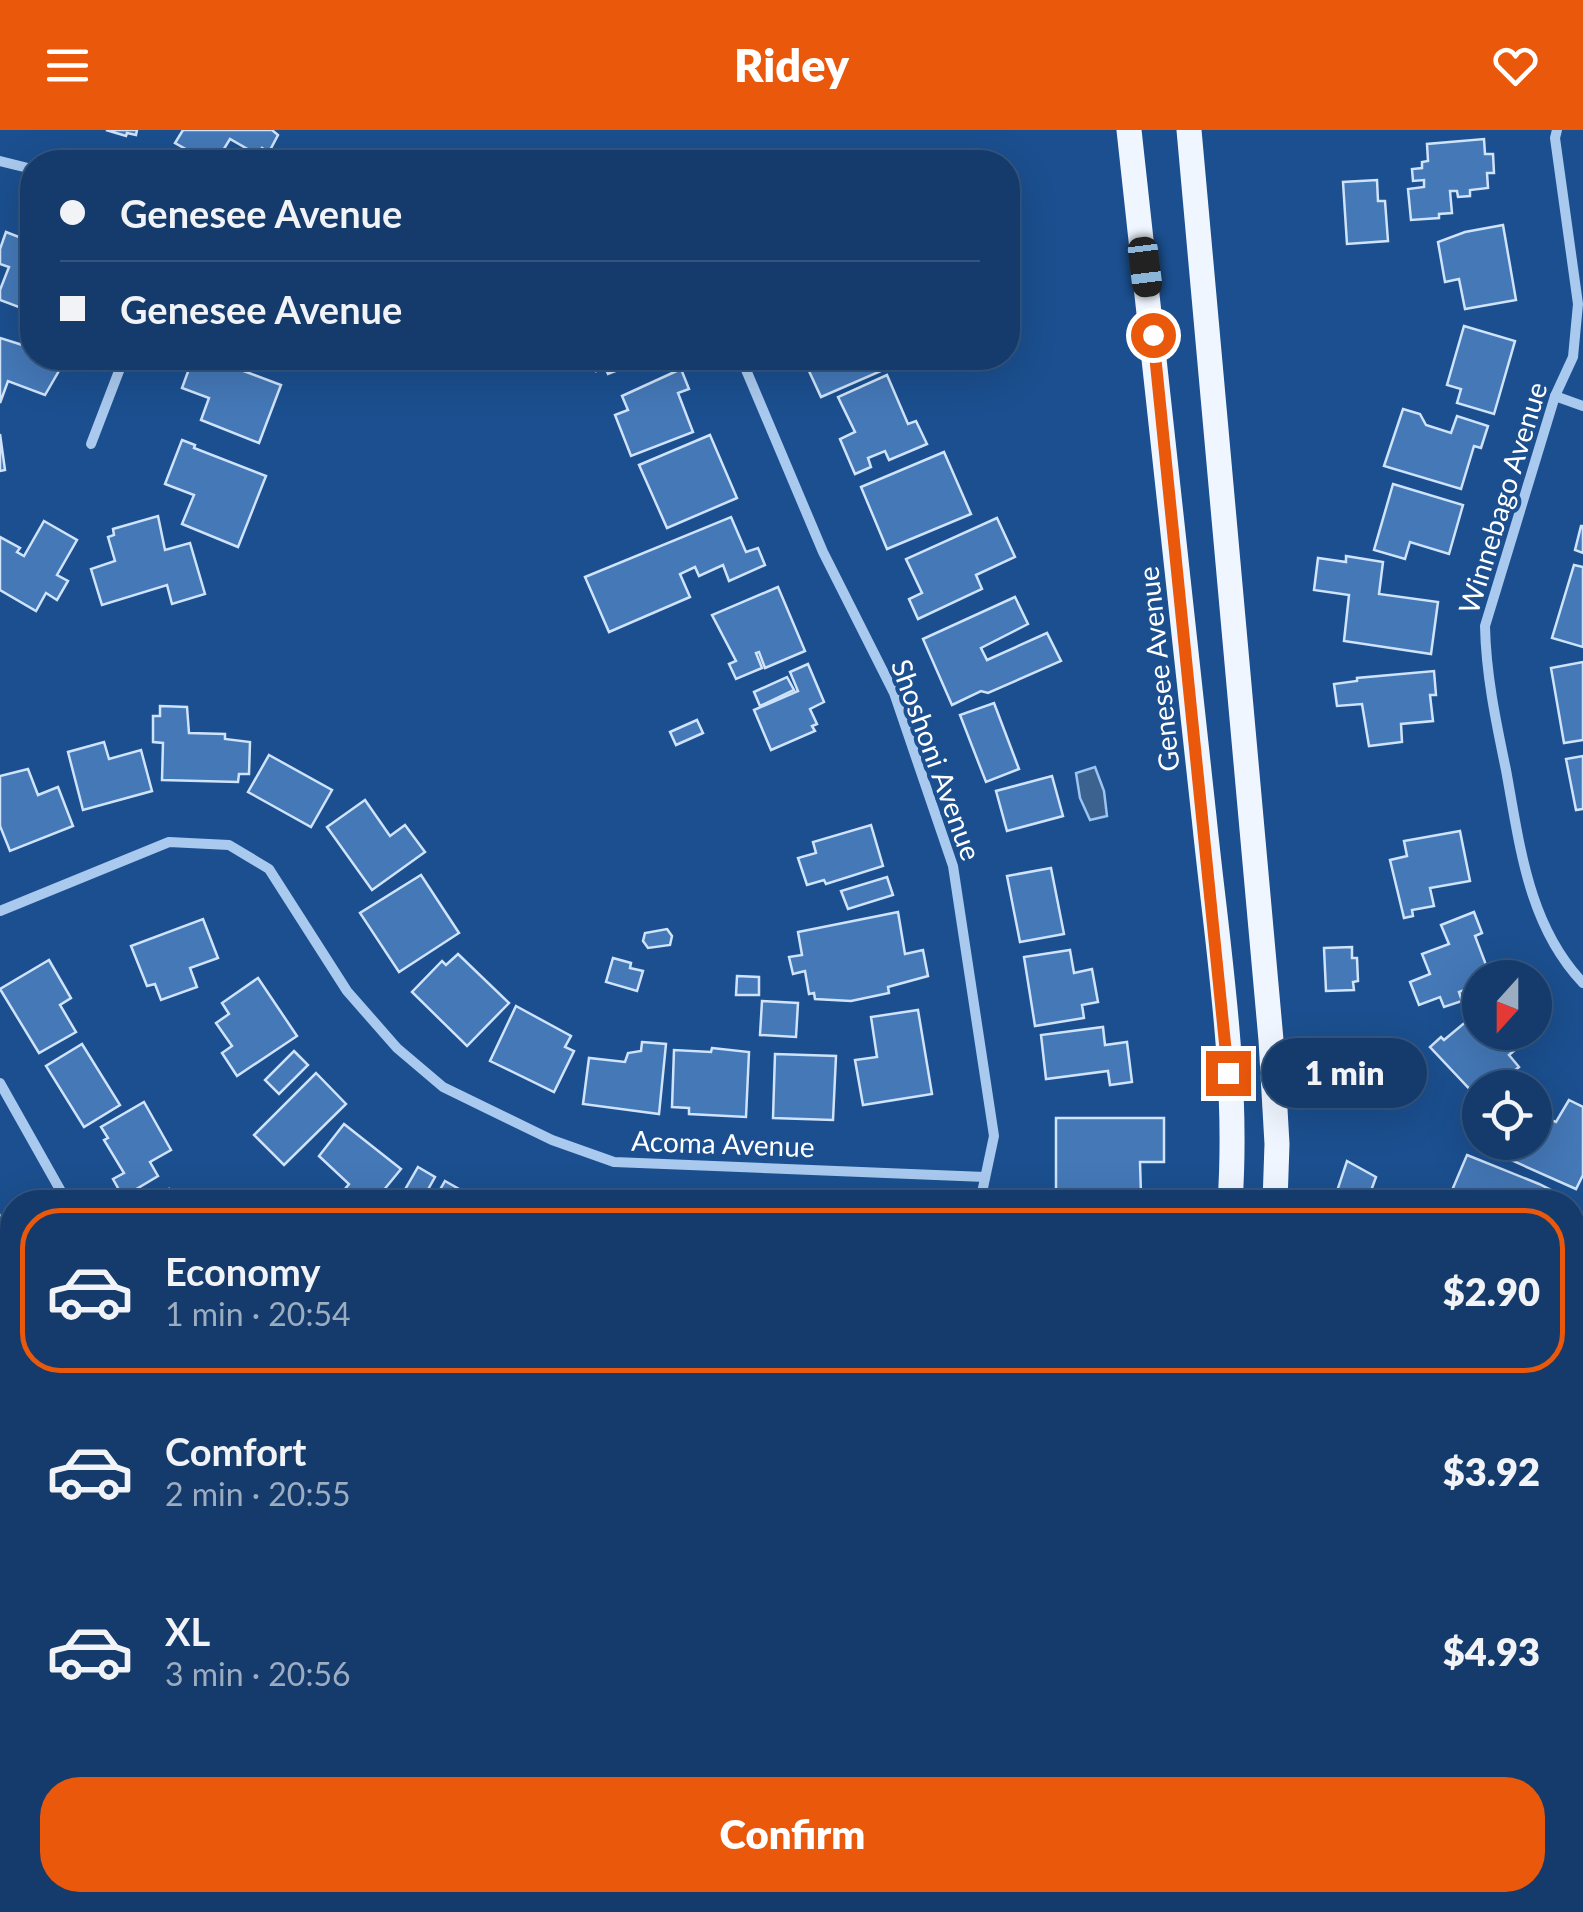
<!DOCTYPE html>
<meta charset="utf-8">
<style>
body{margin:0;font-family:Lato,sans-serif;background:#214673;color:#f1f3f6;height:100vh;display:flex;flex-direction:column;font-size:38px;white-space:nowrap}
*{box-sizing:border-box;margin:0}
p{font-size:32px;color:#9dadc1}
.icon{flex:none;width:55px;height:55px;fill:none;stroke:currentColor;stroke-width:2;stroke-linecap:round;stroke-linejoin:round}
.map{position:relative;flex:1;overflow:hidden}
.details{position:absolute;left:0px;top:1060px;width:1585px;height:722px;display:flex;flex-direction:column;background:#143b6b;border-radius:40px 40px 0 0;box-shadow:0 10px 40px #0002,0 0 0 2px #33557e}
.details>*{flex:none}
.top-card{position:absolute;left:20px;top:20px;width:1000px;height:220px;border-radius:40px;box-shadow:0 10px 40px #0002,0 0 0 2px #33557e;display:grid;align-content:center;height:220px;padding:0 40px;background:#143b6b}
.needle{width:65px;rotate:201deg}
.controls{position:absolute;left:1462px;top:830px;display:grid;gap:20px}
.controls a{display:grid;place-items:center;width:90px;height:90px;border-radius:50%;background:#143b6b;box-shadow:0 10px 40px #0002,0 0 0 2px #33557e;font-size:50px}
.end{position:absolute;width:45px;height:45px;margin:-22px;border:12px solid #ea580c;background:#fff;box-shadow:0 0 0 5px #fff}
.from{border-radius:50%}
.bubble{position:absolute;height:70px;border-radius:35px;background:#143b6b;box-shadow:0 10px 40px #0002,0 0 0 2px #33557e;font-size:32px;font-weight:800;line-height:70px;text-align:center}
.car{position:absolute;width:30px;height:60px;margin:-30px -15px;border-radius:12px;box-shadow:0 0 8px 2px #0007;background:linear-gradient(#222 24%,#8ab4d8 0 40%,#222 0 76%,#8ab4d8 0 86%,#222 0)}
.top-card b{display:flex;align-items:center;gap:35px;height:95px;font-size:38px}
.top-card b+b{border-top:2px solid #33557e}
.top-card i{width:25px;height:25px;background:#f1f3f6}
ul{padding:18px 0 0;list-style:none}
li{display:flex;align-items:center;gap:30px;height:165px;margin:0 20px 15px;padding:0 20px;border:5px solid transparent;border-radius:40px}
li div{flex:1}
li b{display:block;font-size:38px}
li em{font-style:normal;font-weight:800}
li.on{border-color:#ea580c}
li>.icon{width:90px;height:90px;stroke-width:1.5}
.primary-button{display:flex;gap:20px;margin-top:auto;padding:20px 40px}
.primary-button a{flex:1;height:115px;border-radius:40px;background:#ea580c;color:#fff;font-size:40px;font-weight:800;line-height:115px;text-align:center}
header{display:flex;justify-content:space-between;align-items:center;height:130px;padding:0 40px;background:#ea580c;color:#fff;font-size:45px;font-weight:800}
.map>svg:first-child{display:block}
.green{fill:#2e69ad}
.water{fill:#3c6290;stroke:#9cc4f0;stroke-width:2.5}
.building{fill:#4478b7;stroke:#cfe3fa;stroke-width:2.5}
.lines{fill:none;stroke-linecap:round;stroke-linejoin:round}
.street{stroke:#a9c9ee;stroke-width:10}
.primary{stroke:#f0f6ff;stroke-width:25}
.route{stroke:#ea580c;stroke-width:12}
.labels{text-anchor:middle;stroke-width:8;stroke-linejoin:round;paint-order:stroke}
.street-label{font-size:28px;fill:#fff;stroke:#1b4f8f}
</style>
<header><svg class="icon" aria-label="menu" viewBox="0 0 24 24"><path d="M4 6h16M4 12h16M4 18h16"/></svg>Ridey<svg class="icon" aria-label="heart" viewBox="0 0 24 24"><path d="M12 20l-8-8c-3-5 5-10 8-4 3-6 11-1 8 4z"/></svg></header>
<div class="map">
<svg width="1583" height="1782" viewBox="0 0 1583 1782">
<rect width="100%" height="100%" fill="#1b4f8f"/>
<path class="green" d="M1583 1663V1782H1435L1451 1770H1572L1573 1672Z"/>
<path class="water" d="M1095 637 1104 661 1107 686 1090 690 1080 668 1076 643Z"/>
<g class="building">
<path d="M106 0H137L136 5 127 3 126 6Z"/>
<path d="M183 0H272L278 5 269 22 262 18 258 25 230 9 216 32H209L175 13Z"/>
<path d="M1484 9 1485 24H1493L1494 43H1487L1488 58 1470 60V66L1458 67 1457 61H1450L1452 83 1439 84V88L1411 90 1408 59 1424 57V50L1413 51 1412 39 1422 38V32L1428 31 1427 14Z"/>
<path d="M698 23 728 31V32H695Z"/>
<path d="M1377 50 1378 71H1385L1388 111 1347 114 1343 52Z"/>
<path d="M1503 95 1516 170 1465 179 1459 149 1445 152 1438 112 1465 102Z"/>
<path d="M6 102 32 112V182L0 170V160L9 137 0 134V119Z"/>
<path d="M1464 196 1515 211 1494 284 1457 273 1461 259 1447 255Z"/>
<path d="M0 208 32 218V228H59L56 238 60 239 45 265 8 251 0 273Z"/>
<path d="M193 228H209L281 255 259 313 201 290 209 268 182 258Z"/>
<path d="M590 228H649L608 244 605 237 596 241Z"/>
<path d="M803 228H883L888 238 821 267Z"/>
<path d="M681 239 689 259 678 263 693 302 631 326 615 285 628 280 622 266Z"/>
<path d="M887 245 908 294 916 291 927 314 889 330 885 321 868 328 871 337 855 344 840 309 855 302 838 267Z"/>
<path d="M1403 279 1420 284 1426 295 1451 303 1457 286 1488 296 1481 318 1474 316 1461 359 1384 336Z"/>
<path d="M0 304 5 340 0 341Z"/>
<path d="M710 305 737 368 667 398 639 335Z"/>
<path d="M182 310 195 315 194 318 266 346 238 417 182 394 194 365 165 354Z"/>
<path d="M944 322 971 384 887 419 861 357Z"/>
<path d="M1393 354 1463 375 1449 424 1410 412 1405 429 1374 420Z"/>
<path d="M158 386 165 420 190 413 205 464 172 474 167 455 102 475 91 439 115 431 108 407 114 405 113 399Z"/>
<path d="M731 387 746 422 758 418 765 435 729 451 723 435 699 446 695 437 680 444 690 467 609 502 585 447Z"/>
<path d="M997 388 1015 427 976 445 982 459 918 489 909 469 922 463 906 429Z"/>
<path d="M44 391 77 410 57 445 68 451 57 470 46 463 36 481 0 460V407L20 418 17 422 24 426Z"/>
<path d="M1581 396H1583V423L1575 420Z"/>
<path d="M1346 426 1383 432 1379 464 1438 472 1431 524 1344 511 1349 465 1314 460 1318 428 1346 432Z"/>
<path d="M1574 435 1583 437V517L1552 508Z"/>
<path d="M778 457 805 521 765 538 759 522 756 523 762 538 736 549 729 534 736 531 712 485Z"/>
<path d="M1015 467 1028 494 981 518 987 530 1047 503 1061 531 988 563 981 561 952 575 923 509Z"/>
<path d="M1583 532V610L1564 613 1551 538Z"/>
<path d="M808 534 824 572 810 579 817 594 812 596 815 601 771 620 754 580 798 561 790 542Z"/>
<path d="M1434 541 1436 565H1430L1433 591 1401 594 1402 612 1369 616 1362 574 1337 576 1334 554 1357 551V548Z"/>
<path d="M787 547 794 560 760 576 754 562Z"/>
<path d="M994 573 1019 639 986 652 960 585Z"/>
<path d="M160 576 187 577 189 603 225 604V609L250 612 249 644H239L238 652 162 650 163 613 153 612V586H160Z"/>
<path d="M697 590 703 603 676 615 670 602Z"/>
<path d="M104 612 109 629 141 620 152 661 83 680 68 622Z"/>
<path d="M269 625 332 660 311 697 248 662Z"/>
<path d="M1583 626V679L1576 680 1566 629Z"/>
<path d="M28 639 38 665 58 657 73 696 10 721 0 696V646Z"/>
<path d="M1052 646 1063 686 1007 701 996 661Z"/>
<path d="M365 670 390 706 405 695 425 722 372 760 327 697Z"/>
<path d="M871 695 883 736 826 754 824 750 807 755 798 728 816 723 813 712Z"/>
<path d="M1460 701 1470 751 1430 758 1434 776 1412 780 1413 786 1404 788 1390 730 1407 726 1404 711Z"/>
<path d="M1051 738 1064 804 1020 812 1007 746Z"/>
<path d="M421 745 459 803 399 842 360 783Z"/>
<path d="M887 747 893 765 848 779 841 761Z"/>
<path d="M898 782 905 824 923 820 928 846 888 857 889 863 851 871 815 869 814 863 809 864 805 841 793 844 789 827 802 825 798 802Z"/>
<path d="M1474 782 1482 803 1475 806 1491 848H1480V854L1459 862 1462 871 1444 877 1440 867 1419 875 1410 852 1430 844 1422 824 1449 814 1441 795Z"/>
<path d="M203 789 218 828 190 838 197 857 161 870 155 854 147 856 131 816Z"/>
<path d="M667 799 672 806 670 815 648 818 643 811 645 803Z"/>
<path d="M1352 817V828H1357L1358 851 1353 852 1354 860 1326 861 1324 818Z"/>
<path d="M1070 820 1074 843 1092 839 1098 872 1082 875 1084 888 1035 896 1024 827Z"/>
<path d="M458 824 509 873 467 916 412 862 442 831 446 835Z"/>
<path d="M613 828 631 833 630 838 643 841 637 861 606 852Z"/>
<path d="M49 830 71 868 60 875 76 902 39 923 0 859Z"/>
<path d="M737 846 759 847V865H736Z"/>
<path d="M258 848 297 906 237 946 222 923 232 916 216 893 229 884 222 873Z"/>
<path d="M762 871 798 873 796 907 760 905Z"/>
<path d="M516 876 571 906 565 917 574 921 554 962 490 931Z"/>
<path d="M918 880 932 964 863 975 855 930 877 927 871 887Z"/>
<path d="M1480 880V902H1535V895L1539 900 1509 925 1519 937 1493 958H1480L1479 969 1430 917 1441 907 1444 910Z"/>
<path d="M1103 897 1105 915 1127 912 1132 952 1110 955 1108 941 1046 949 1041 905Z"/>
<path d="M642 912 666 914 659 984 583 974 589 928 625 932 628 923 641 921Z"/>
<path d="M82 914 120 975 84 997 46 936Z"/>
<path d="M712 918 749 922 746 987 689 984V978L672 977 674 920 711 922Z"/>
<path d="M294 921 308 935 279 964 265 950Z"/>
<path d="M775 924 836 926 833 990 773 988Z"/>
<path d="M316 943 346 974 284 1035 254 1005Z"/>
<path d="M1569 970 1583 977V1045L1576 1059 1502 1026 1509 1012H1535V994L1539 985 1556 992Z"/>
<path d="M144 972 171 1020 150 1032 158 1046 123 1067 113 1049 124 1043 104 1010 108 1008 101 997Z"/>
<path d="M1056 988H1164V1032H1140L1141 1064 1056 1063Z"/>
<path d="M344 994 401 1039 374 1072 336 1070 349 1054 319 1026Z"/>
<path d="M1467 1025 1539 1054 1569 1069 1567 1072H1447Z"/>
<path d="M1347 1031 1376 1047 1367 1072 1336 1064Z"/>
<path d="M418 1037 435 1047 421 1072H403L399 1070Z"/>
<path d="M445 1051 482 1072H433Z"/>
<path d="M169 1059 178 1072H147Z"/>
<path d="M0 1086 12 1106 0 1114Z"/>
<path d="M12 1122V1195L0 1203V1130Z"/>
<path d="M12 1221V1263L8 1266 0 1253V1228Z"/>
<path d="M1583 1392V1420L1575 1417Z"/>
<path d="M7 1460 12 1466V1473L0 1484V1466Z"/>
<path d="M1583 1470V1513L1572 1509V1496Z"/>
<path d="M12 1483V1561L8 1564 0 1555V1495Z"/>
<path d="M1572 1523 1583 1532V1594L1572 1585Z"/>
<path d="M0 1735 12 1745V1752L0 1768Z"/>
<path d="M14 1770H39L29 1782H4Z"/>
<path d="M412 1770H481L489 1775 486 1782H408Z"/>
<path d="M504 1770H579L575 1782H497Z"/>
<path d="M872 1770 894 1778 897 1770 941 1772 937 1782H867Z"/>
<path d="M1122 1770H1180L1176 1782H1117Z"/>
</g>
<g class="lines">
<g class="street">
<path d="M1557 0 1555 8 1578 174 1573 227 1555 266 1485 496C1486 545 1496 592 1506 640 1520 716 1528 795 1583 853"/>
<path d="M0 31 32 39"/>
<path d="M741 228 823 422 894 563 953 736 994 1006 980 1072"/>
<path d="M1555 266 1583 276"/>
<path d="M91 314 124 228"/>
<path d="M0 781 169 712 229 715 269 739 347 861 397 918 443 957 552 1010 614 1032 985 1047"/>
<path d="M0 953 67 1072"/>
<path d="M1572 1218 1583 1185"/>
<path d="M0 1625 12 1635"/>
<path d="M232 1770 262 1782"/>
</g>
<g class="primary">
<path d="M1129 0C1155 229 1181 458 1204 687 1217 814 1239 945 1230 1072"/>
<path d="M1189 0 1271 910 1277 1014 1275 1072"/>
<path d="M993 1782 998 1770"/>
<path d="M1047 1782 1051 1770"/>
</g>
</g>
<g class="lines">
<path class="route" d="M1153 205 1228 943"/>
</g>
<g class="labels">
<g class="street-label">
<text transform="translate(1503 368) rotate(-73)" y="10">Winnebago Avenue</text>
<text transform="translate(1159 539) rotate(-96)" y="10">Genesee Avenue</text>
<text transform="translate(936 630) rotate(70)" y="10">Shoshoni Avenue</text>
<text transform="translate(723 1014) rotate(2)" y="10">Acoma Avenue</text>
</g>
</g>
</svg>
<div class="controls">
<a><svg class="needle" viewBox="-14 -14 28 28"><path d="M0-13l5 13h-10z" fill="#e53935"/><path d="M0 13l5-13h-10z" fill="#9dadc1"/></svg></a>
<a><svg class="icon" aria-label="locate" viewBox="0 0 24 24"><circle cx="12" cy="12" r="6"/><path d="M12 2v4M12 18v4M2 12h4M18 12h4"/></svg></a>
</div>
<i class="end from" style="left:1153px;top:205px"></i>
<i class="end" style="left:1228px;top:943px"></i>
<div class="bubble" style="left:1262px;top:908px;width:165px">1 min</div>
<i class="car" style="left:1145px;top:137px;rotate:173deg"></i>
<div class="top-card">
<b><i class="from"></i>Genesee Avenue</b>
<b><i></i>Genesee Avenue</b>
</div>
<section class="details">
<ul>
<li class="on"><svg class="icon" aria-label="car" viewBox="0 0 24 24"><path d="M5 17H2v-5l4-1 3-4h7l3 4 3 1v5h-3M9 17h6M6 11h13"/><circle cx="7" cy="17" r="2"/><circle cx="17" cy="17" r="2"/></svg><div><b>Economy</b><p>1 min · 20:54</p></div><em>$2.90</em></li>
<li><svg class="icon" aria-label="car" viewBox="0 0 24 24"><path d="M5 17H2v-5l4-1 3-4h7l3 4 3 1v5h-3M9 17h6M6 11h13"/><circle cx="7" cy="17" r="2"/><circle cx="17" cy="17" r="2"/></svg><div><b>Comfort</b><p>2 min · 20:55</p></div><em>$3.92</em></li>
<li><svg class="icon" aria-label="car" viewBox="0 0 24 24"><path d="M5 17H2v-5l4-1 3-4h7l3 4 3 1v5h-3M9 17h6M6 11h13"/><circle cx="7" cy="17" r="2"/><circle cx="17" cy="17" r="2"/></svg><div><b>XL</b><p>3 min · 20:56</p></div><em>$4.93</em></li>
</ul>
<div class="primary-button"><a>Confirm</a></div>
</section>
</div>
